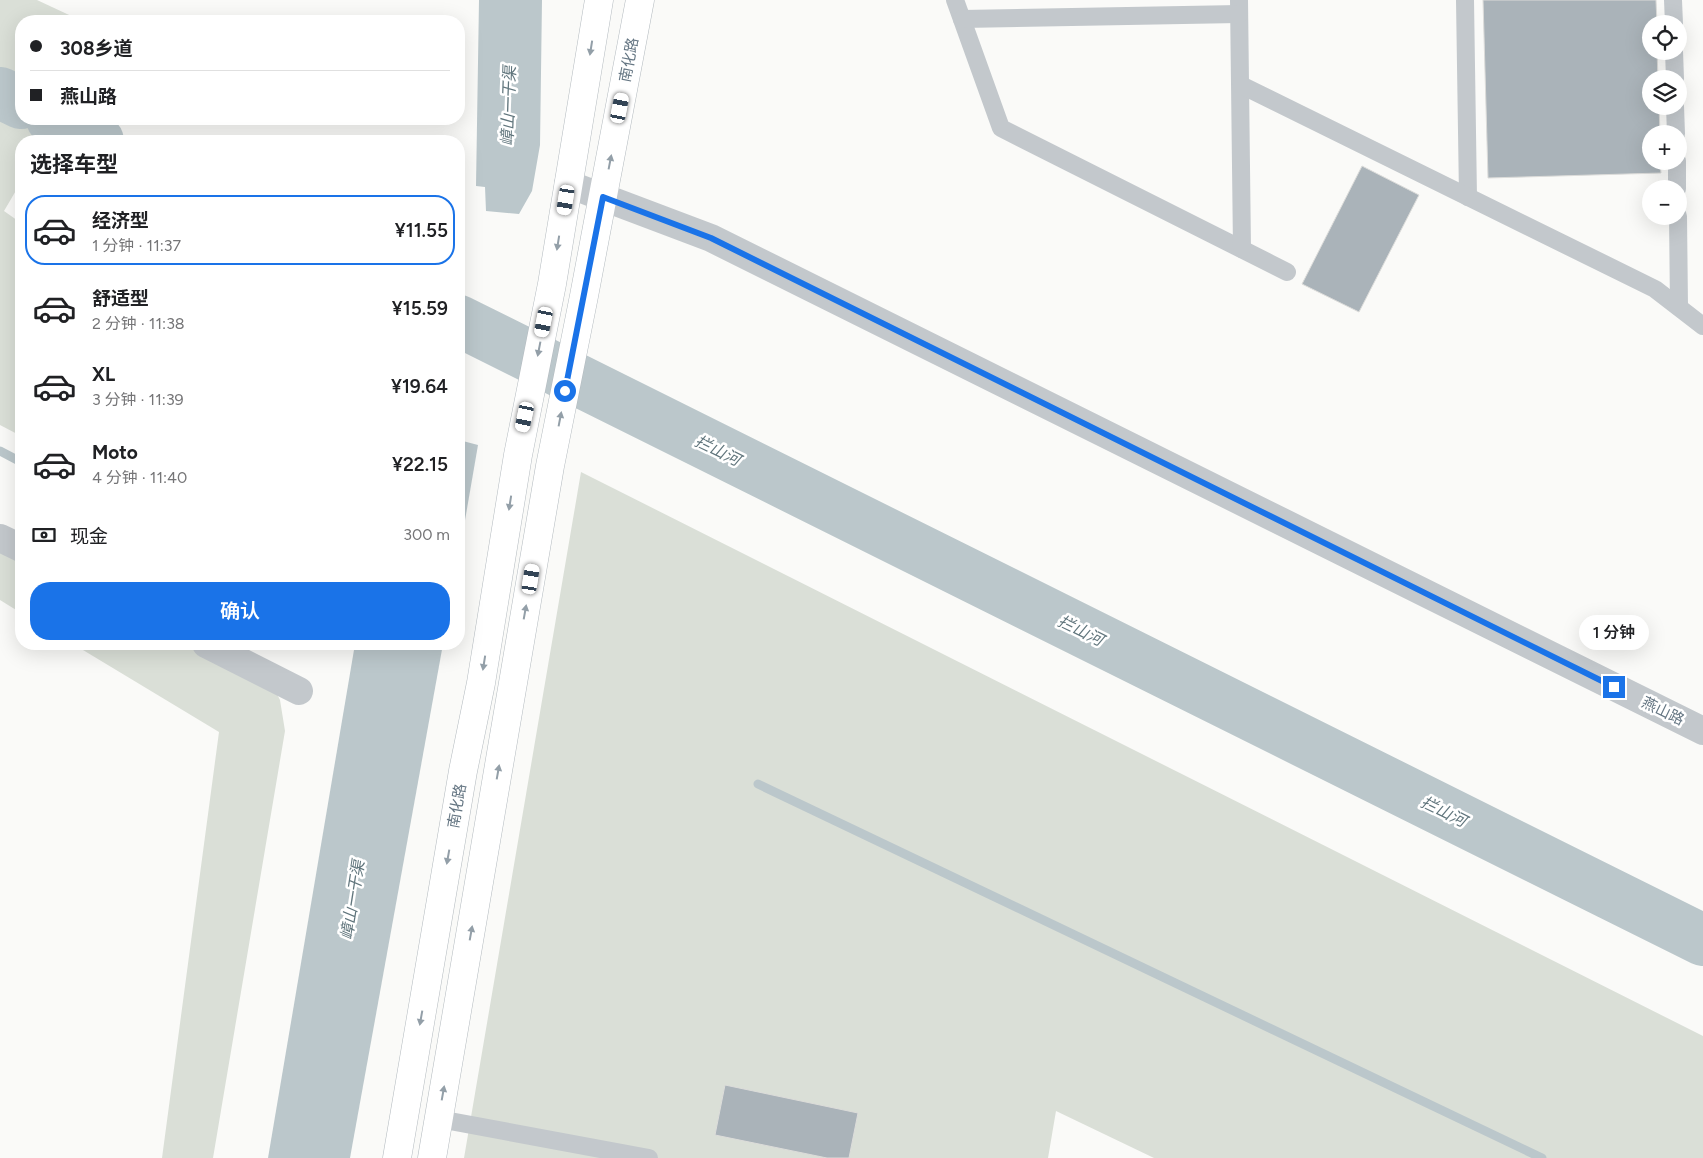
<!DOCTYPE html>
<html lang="zh">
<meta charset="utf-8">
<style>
body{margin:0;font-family:Figtree,"Noto Sans SC",sans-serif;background:#f2f2f2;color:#202124;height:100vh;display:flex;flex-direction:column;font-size:19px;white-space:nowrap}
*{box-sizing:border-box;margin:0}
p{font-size:16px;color:#757577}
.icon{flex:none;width:28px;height:28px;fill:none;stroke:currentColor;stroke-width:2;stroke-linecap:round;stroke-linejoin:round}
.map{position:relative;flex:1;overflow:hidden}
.side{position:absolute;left:15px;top:135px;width:450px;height:515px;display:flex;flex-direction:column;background:#fff;border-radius:20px;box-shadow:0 5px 20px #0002}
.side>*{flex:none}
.hud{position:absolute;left:15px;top:15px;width:450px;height:110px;border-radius:20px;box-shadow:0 5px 20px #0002;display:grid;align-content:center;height:110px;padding:0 15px;background:#fff}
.controls{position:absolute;left:1642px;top:15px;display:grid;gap:10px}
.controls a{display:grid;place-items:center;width:45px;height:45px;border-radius:50%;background:#fff;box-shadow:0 5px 20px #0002;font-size:25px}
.end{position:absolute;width:22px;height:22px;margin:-11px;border:6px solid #1a73e8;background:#fff;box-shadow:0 0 0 2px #fff}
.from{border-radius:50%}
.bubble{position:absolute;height:35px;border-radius:18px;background:#fff;box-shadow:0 5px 20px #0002;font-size:16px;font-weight:600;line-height:35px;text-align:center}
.car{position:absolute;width:15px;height:30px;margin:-15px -8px;border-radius:6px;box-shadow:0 0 4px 1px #0007;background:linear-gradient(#fff 24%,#345 0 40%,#fff 0 76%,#345 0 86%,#fff 0)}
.hud b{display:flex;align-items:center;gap:18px;height:48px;font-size:19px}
.hud b+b{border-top:1px solid #e0e0e0}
.hud i{width:12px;height:12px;background:#202124}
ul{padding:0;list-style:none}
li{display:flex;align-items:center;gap:15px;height:70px;margin:0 10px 8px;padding:0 5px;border:2px solid transparent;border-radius:20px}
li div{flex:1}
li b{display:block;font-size:19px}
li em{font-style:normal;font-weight:600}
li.selected{border-color:#1a73e8}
li>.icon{width:45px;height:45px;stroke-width:1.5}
h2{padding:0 15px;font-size:22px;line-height:60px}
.pay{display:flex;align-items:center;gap:12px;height:55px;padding:0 15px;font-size:19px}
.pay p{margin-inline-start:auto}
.action{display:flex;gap:10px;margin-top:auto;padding:10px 15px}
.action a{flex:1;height:58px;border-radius:20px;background:#1a73e8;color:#fff;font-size:20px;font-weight:600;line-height:58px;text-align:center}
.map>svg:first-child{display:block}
.green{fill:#dadfd7}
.water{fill:#bbc7cb}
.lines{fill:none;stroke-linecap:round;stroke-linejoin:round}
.stream{stroke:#bbc7cb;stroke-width:9}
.river{stroke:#bbc7cb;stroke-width:52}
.building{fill:#aab3b9;stroke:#dcdcda}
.secondary-casing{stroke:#b3babf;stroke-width:29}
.service{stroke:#c3c8cc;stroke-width:18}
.minor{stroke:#c3c8cc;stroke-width:28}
.tertiary{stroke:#c3c8cc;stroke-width:28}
.secondary{stroke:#fff;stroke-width:28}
.oneway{fill:#939fa8}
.route{stroke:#1a73e8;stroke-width:6}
.labels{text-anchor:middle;stroke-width:5;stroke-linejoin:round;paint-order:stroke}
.street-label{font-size:15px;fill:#657683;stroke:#fff}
.water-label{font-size:16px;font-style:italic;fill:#60757c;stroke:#fff}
</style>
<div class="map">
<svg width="1703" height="1158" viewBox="0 0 1703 1158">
<rect width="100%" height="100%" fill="#fafaf8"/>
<g class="green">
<path d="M0 0H37L82 21H21V119H57L44 141H21V182L4 211 21 223V436L0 425Z"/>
<path d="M581 472 1703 1036V1158H1154L1056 1111 1048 1158H464Z"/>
<path d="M0 548 21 559V613L0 600Z"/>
<path d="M73 644H186L274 688 280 700 285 731 213 1158H162L219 732Z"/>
</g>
<g class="water">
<path d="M479 0H542L540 145 532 191 519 214 486 211 485 187 476 186Z"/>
<path d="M459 440 478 445 459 555Z"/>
<path d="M355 644H443L350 1158H268Z"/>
</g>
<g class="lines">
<g class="stream">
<path d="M0 451 21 462"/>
<path d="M758 784 1542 1158"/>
</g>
<g class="river">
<path d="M0 93 21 103"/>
<path d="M52 119 98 141"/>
<path d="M459 321 1703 940"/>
</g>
</g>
<g class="building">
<path d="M1483 0H1656L1657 24H1651V51H1657L1658 79H1651V106H1659L1660 134H1651V161H1660L1661 173 1488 178Z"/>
<path d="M1362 166 1419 195 1359 312 1302 284Z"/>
<path d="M725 1085 858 1113 849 1158H827L715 1135Z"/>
</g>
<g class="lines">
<g class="secondary-casing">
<g id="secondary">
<path d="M397 1158 463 771 481 683 518 455 552 284 599 0"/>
<path d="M432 1158 550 466 584 296 640 0"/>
</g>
</g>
<g class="service">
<path d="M955 0 1001 128 1287 272"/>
<path d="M1239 0 1242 249"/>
<path d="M1465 0 1468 197"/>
<path d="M1673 0 1674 24"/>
<path d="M962 19 1239 14"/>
<path d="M1674 51 1675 79"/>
<path d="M1241 85 1655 289 1703 326"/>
<path d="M1675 106 1676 134"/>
<path d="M1677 161V189"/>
<path d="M1678 216 1679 307"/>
<path d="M439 1119 649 1158"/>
</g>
<g class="minor">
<path d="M0 538 21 548"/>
<path d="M206 644 299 691"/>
</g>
<path class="tertiary" d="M568 184 711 238 1703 731"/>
<use href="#secondary" class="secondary"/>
</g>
<defs><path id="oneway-solid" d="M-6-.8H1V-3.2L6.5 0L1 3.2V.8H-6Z" transform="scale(1.25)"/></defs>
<g class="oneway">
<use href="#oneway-solid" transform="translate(591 48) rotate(99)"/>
<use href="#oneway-solid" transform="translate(610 162) rotate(-79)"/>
<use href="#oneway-solid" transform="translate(558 243) rotate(99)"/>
<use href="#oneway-solid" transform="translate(539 349) rotate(101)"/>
<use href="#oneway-solid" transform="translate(560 419) rotate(-79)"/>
<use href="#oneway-solid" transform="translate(510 503) rotate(99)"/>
<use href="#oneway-solid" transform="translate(525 612) rotate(-80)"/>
<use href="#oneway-solid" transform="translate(484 663) rotate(99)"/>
<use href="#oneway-solid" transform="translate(498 772) rotate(-80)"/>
<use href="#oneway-solid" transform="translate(448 857) rotate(100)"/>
<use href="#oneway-solid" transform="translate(471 933) rotate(-80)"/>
<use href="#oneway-solid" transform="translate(421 1018) rotate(100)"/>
<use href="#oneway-solid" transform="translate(443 1093) rotate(-80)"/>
</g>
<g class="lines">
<path class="route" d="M565 391 603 197 711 238 1614 687"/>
</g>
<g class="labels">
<g class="street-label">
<text transform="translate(629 60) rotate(-79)" y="5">南化路</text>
<text transform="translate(1663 711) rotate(26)" y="5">燕山路</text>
<text transform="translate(457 806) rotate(-80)" y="5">南化路</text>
</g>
<g class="water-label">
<text transform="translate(508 106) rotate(-88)" y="6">嶂山一干渠</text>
<text transform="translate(718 450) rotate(26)" y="6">拦山河</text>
<text transform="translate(1081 630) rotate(26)" y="6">拦山河</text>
<text transform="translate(1444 811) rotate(26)" y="6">拦山河</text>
<text transform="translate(352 900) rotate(-81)" y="6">嶂山一干渠</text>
</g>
</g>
</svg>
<div class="controls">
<a><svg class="icon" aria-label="locate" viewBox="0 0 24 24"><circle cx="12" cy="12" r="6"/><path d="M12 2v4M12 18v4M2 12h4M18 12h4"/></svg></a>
<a><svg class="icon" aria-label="layers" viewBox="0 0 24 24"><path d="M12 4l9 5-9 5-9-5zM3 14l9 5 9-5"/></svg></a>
<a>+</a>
<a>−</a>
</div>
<i class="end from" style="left:565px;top:391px"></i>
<i class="end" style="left:1614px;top:687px"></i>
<div class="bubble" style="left:1579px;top:615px;width:70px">1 分钟</div>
<i class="car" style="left:620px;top:108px;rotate:11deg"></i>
<i class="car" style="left:566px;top:200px;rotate:189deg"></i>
<i class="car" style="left:544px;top:322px;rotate:191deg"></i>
<i class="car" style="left:525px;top:417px;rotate:192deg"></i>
<i class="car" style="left:531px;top:579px;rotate:9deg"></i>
<div class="hud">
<b><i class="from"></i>308乡道</b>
<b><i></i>燕山路</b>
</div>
<section class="side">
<h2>选择车型</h2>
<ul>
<li class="selected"><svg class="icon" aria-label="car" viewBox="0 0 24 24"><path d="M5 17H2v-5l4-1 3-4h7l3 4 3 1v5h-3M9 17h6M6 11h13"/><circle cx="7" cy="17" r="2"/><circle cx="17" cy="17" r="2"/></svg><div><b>经济型</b><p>1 分钟 · 11:37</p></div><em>¥11.55</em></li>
<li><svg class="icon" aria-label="car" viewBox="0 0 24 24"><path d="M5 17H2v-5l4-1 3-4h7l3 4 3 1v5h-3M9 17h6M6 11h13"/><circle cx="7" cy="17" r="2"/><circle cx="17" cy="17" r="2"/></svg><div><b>舒适型</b><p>2 分钟 · 11:38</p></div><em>¥15.59</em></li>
<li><svg class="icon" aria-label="car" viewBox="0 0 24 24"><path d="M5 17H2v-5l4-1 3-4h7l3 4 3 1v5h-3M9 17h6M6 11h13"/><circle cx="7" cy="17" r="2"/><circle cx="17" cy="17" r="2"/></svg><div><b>XL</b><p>3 分钟 · 11:39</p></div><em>¥19.64</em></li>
<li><svg class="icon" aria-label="car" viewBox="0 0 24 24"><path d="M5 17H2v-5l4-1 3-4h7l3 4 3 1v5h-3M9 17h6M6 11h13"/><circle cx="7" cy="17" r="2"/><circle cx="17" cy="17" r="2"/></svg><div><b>Moto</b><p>4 分钟 · 11:40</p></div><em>¥22.15</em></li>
</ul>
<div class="pay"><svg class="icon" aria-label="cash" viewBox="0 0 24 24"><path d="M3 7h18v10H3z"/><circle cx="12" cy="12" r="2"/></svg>现金<p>300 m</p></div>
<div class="action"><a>确认</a></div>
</section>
</div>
